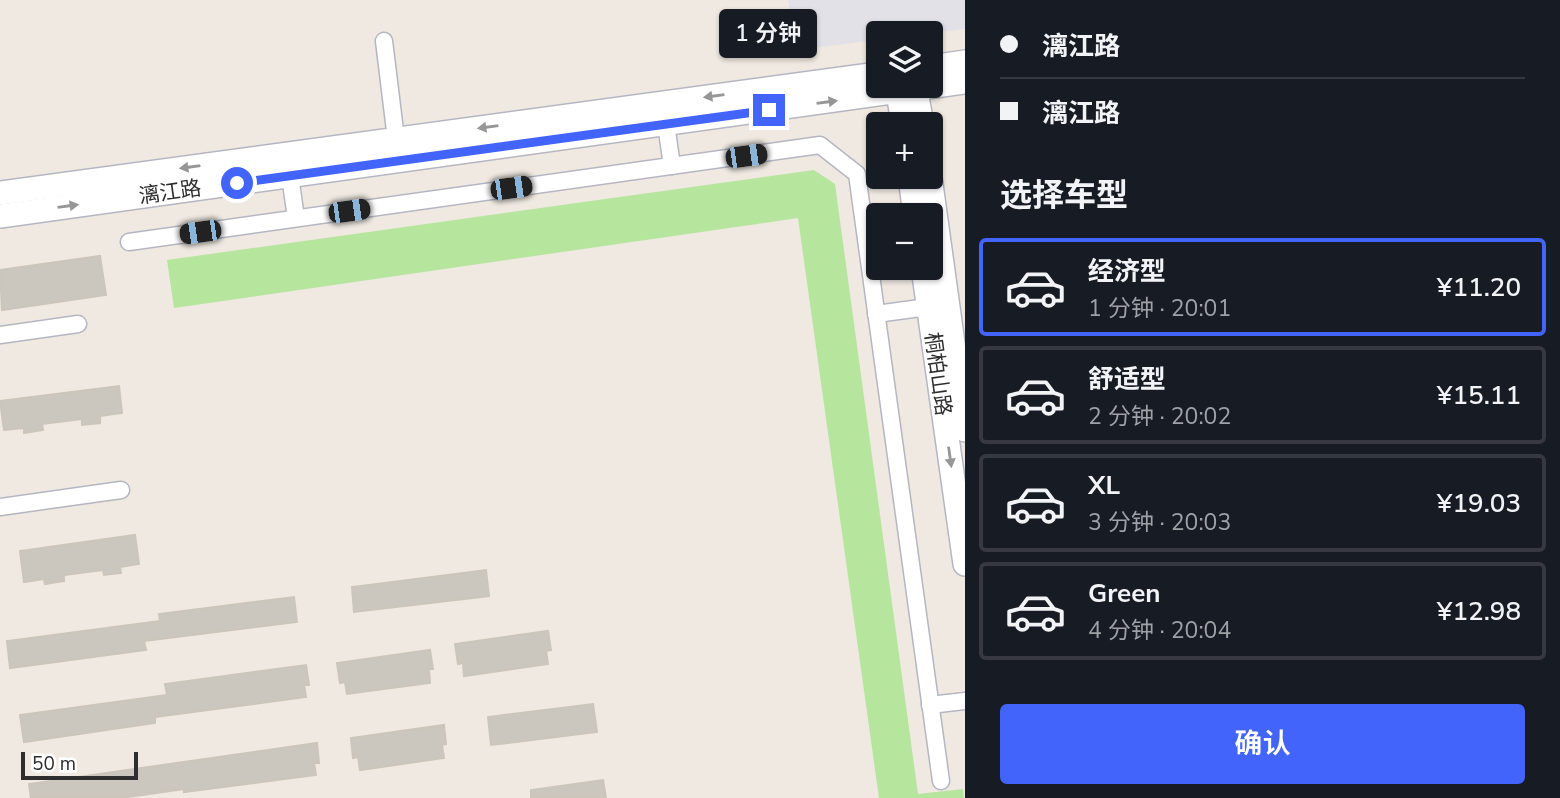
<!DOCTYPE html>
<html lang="zh">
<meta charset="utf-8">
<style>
body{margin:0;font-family:"Nunito Sans","Noto Sans SC",sans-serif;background:#20242c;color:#f1f3f6;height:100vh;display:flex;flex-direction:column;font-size:26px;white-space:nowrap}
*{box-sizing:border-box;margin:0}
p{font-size:23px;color:#9ea1a6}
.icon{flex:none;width:38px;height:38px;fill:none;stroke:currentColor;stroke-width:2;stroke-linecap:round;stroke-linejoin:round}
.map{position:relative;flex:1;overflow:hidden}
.drawer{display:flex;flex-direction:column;background:#171b24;width:595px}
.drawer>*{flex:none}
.hud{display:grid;align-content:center;height:154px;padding:0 35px;background:#171b24}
.fabs{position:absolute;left:866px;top:21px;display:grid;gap:14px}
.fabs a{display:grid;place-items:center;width:77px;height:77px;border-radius:7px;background:#171b24;box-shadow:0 2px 5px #0004;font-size:35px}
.scale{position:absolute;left:21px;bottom:18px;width:117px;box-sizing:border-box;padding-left:7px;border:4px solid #2e2e2e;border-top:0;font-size:19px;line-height:24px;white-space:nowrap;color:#2e2e2e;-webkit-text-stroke:5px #fff;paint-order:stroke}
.end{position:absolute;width:32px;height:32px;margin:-16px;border:9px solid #4264fb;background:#fff;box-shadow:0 0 0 4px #fff}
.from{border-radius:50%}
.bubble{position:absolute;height:49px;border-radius:7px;background:#171b24;box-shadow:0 2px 5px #0004;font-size:23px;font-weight:600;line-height:49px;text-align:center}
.car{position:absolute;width:21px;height:42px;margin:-21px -10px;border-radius:9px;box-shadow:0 0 5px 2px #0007;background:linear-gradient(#222 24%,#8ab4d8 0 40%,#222 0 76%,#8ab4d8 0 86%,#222 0)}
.hud b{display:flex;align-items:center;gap:24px;height:66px;font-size:26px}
.hud b+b{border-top:2px solid #363941}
.hud i{width:18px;height:18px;background:#f1f3f6}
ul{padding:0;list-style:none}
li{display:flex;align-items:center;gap:21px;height:98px;margin:0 14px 10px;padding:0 21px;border:4px solid #363941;border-radius:7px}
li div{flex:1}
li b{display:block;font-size:26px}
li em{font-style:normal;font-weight:600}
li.active{border-color:#4264fb}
li>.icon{width:63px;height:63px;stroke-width:1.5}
h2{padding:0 35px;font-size:32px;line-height:84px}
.button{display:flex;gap:14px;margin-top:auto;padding:14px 35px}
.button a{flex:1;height:80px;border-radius:7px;background:#4264fb;color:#fff;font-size:28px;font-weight:600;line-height:80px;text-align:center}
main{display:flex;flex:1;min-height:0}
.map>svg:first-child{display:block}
.industrial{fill:#e3e1e8}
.green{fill:#b6e59e}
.building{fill:#cbc7bf;stroke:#cbc5ba;stroke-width:2}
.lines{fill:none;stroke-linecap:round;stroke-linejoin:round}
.street-casing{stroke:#b4b7c1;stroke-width:19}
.secondary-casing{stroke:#b4b7c1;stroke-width:26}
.street{stroke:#fff;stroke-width:16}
.secondary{stroke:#fff;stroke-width:23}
.oneway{fill:#969696}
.route{stroke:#4264fb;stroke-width:9}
.labels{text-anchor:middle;stroke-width:5;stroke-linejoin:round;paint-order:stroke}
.street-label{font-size:21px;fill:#2e2e2e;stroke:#fff}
</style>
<main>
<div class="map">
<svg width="965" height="798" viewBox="0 0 965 798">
<rect width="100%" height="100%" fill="#efe9e1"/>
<path class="industrial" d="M788 0H965V29L930 33H878V40L796 50Z"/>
<path class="green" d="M814 170 835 184 918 794 963 789 964 798H879L798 218 174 308 167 260Z"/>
<g class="building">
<path d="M100 256 106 295 2 310 0 270Z"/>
<path d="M119 386 122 413 100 416V423L82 425V419L42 424 43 430 24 433V428L4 430 0 401Z"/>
<path d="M135 535 139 564 120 567 121 573 104 575 103 570 64 575V581L45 584 44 579 24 582 20 551Z"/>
<path d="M486 570 489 596 354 612 352 587Z"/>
<path d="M294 597 297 622 144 641 146 650 10 668 7 641 160 621 159 614Z"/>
<path d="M548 631 551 650 546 651 548 664 464 676 463 663 458 664 455 644Z"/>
<path d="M430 650 433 669H429L430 683 347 694 345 682 340 683 337 663Z"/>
<path d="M306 665 309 685H304L306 697 155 717V723L24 742 20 715 167 695 165 684Z"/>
<path d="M593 704 597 732 491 745 488 717Z"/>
<path d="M444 725 446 744 442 745 444 758 360 770 358 757 353 758 351 738Z"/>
<path d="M317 743 319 763H314L316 775 184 792V789L121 798H31L29 784Z"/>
<path d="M603 780 606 798H531V790Z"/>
</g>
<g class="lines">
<g class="street-casing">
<g id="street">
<path d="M384 41 396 139"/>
<path d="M666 124 672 166"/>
<path d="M290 176 296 218"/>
<path d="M129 242 820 145 857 174 941 781"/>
<path d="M876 314 928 307"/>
<path d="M0 335 78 324"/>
<path d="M0 507 121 490"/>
<path d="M930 705 965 701"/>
</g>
</g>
<g class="secondary-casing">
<g id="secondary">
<path d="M931 67 965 62"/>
<path d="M900 86 898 92 903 124"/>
<path d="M915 86 922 124"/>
<path d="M910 177 915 215"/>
<path d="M930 177 965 430"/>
<path d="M0 193 878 74"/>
<path d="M0 216 965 82"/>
<path d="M923 268 965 564"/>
</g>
</g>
<use href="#street" class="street"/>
<use href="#secondary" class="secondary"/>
</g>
<defs><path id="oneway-solid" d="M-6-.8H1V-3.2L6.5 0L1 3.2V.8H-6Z" transform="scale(1.75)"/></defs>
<g class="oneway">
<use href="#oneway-solid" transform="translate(714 96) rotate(172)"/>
<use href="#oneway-solid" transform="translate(827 102) rotate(-8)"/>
<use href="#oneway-solid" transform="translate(488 127) rotate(172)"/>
<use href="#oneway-solid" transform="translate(190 167) rotate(172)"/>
<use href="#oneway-solid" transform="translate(68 206) rotate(-8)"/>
<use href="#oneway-solid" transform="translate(950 457) rotate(82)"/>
</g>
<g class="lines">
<path class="route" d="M237 183 769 110"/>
</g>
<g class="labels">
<g class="street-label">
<text transform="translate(170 192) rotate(-8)" y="7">漓江路</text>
<text transform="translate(938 374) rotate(82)" y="7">桐柏山路</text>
</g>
</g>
</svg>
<div class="fabs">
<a><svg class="icon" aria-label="layers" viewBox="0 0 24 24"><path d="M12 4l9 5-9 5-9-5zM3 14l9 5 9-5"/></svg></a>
<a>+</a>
<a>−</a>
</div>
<div class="scale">50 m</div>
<i class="end from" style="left:237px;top:183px"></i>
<i class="end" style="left:769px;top:110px"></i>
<div class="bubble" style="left:719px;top:9px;width:98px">1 分钟</div>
<i class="car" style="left:746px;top:156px;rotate:82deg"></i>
<i class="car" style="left:511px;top:188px;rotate:82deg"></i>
<i class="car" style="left:349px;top:211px;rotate:82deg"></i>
<i class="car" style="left:200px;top:232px;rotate:262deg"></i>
</div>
<section class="drawer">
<div class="hud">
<b><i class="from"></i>漓江路</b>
<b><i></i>漓江路</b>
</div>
<h2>选择车型</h2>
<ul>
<li class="active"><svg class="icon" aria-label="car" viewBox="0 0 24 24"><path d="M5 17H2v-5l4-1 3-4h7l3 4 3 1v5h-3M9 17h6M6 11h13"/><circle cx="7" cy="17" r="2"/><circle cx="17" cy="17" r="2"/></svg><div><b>经济型</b><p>1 分钟 · 20:01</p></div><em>¥11.20</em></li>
<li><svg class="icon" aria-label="car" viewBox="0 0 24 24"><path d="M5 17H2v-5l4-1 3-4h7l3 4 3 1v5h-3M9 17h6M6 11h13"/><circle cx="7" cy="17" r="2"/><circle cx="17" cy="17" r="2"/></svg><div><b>舒适型</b><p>2 分钟 · 20:02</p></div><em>¥15.11</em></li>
<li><svg class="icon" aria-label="car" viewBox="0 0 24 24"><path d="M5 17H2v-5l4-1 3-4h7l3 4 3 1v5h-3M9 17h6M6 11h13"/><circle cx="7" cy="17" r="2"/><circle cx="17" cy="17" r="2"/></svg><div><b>XL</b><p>3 分钟 · 20:03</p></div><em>¥19.03</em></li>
<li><svg class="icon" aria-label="car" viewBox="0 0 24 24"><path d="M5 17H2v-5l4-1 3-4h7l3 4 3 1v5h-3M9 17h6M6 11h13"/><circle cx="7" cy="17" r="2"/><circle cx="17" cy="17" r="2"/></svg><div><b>Green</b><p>4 分钟 · 20:04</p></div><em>¥12.98</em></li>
</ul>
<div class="button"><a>确认</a></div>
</section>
</main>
